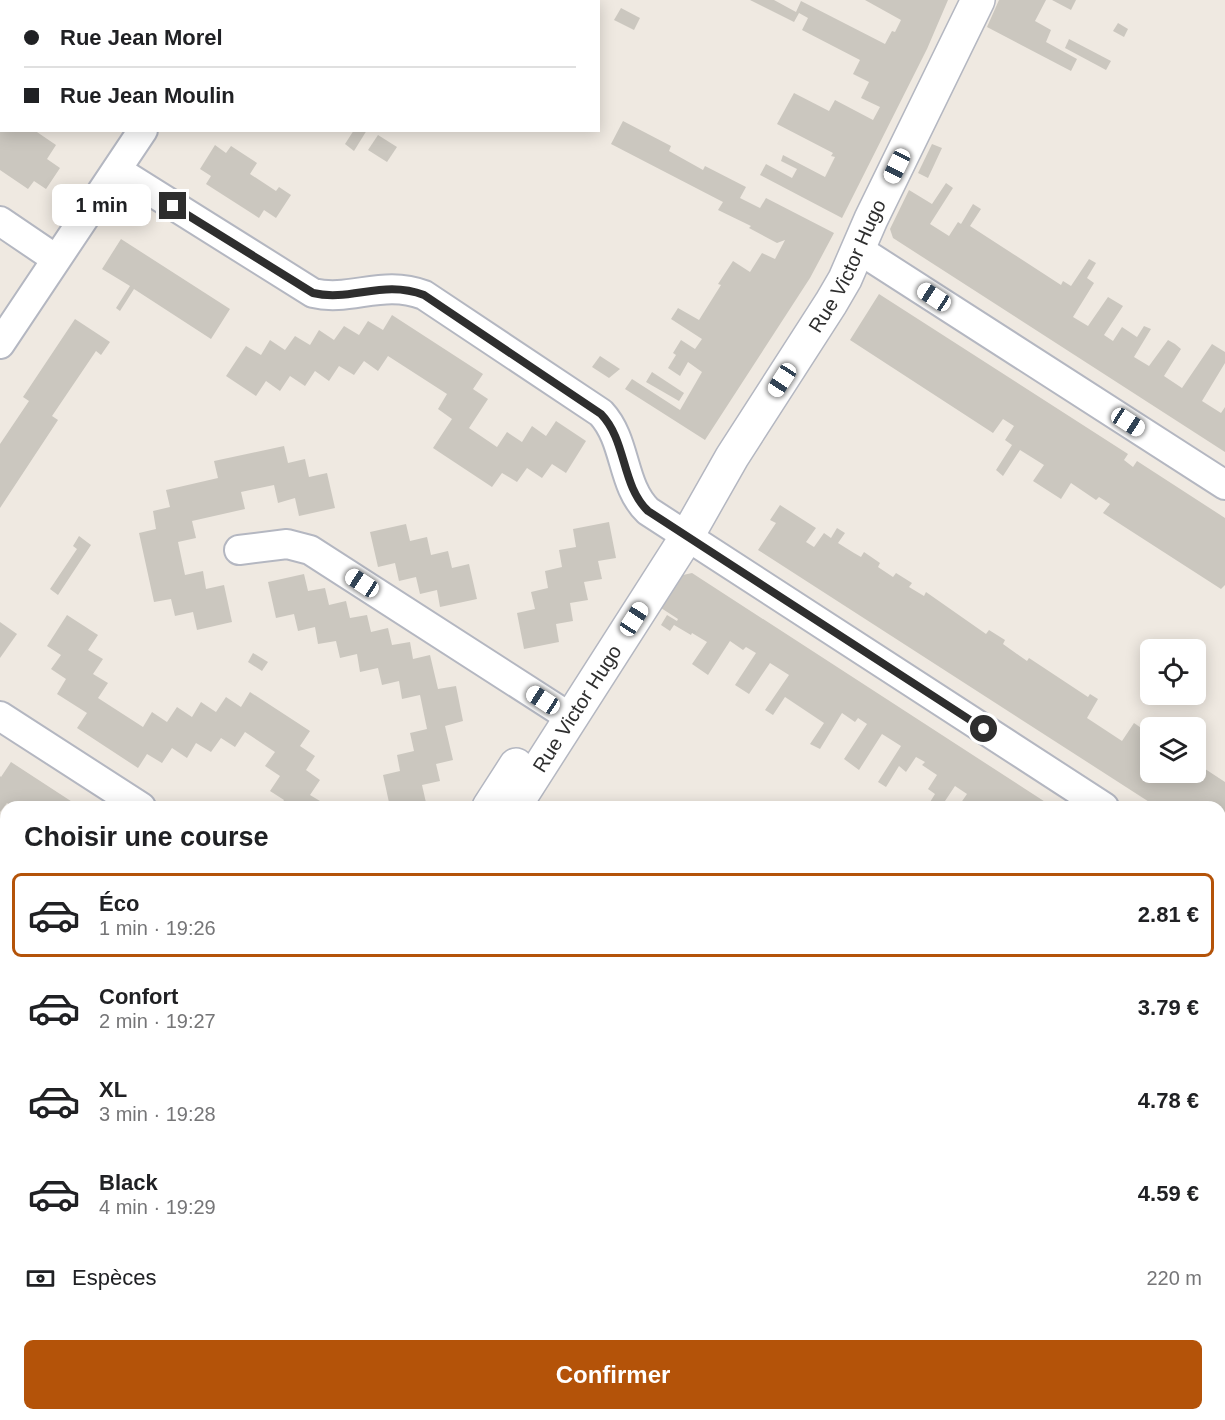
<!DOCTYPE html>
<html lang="fr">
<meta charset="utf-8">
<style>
body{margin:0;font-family:Helvetica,sans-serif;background:#f6f6f6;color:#202124;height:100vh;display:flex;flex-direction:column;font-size:22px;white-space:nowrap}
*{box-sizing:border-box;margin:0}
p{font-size:20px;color:#757577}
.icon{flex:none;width:33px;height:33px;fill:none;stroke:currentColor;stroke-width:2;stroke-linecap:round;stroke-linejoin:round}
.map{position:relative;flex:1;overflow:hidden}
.details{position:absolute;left:0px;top:801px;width:1226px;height:620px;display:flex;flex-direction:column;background:#fff;border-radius:18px 18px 0 0;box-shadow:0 3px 15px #0003}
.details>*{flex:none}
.guide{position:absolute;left:0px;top:0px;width:600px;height:132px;box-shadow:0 3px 15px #0003;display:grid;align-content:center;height:132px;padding:0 24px;background:#fff}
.fabs{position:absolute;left:1140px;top:639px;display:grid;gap:12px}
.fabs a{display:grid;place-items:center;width:66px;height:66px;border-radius:9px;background:#fff;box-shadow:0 3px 15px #0003;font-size:30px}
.end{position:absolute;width:27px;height:27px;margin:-14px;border:8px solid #2e2e2e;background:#fff;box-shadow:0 0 0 3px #fff}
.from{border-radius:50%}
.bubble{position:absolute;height:42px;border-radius:9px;background:#fff;box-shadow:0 3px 15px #0003;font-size:20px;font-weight:700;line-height:42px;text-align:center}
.car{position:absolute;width:18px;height:36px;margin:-18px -9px;border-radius:8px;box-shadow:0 0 4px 2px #0007;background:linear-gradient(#fff 24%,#345 0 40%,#fff 0 76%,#345 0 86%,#fff 0)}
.guide b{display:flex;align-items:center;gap:21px;height:57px;font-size:22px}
.guide b+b{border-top:2px solid #e0e0e0}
.guide i{width:15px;height:15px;background:#202124}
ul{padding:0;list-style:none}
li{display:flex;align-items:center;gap:18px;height:84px;margin:0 12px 9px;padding:0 12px;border:3px solid transparent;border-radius:9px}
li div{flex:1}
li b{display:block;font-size:22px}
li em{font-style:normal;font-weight:700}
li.active{border-color:#b45309}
li>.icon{width:54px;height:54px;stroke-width:1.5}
h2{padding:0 24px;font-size:27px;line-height:72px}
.pay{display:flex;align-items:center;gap:15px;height:66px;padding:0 24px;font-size:22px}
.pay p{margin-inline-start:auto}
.cta{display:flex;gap:12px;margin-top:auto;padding:12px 24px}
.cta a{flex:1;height:69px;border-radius:9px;background:#b45309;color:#fff;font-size:24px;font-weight:700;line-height:69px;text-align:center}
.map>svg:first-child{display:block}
.education{fill:#f0e6d1}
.building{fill:#cbc7bf}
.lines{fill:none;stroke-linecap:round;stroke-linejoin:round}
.service-casing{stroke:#b4b7c1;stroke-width:18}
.minor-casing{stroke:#b4b7c1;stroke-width:32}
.tertiary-casing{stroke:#b4b7c1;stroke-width:36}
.service{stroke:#fff;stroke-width:15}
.minor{stroke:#fff;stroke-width:28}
.tertiary{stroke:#fff;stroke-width:33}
.route{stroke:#2e2e2e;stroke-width:8}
.labels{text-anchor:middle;stroke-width:5;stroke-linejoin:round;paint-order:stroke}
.street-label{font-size:20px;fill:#2e2e2e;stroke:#fff}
</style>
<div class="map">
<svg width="1225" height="1420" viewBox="0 0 1225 1420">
<rect width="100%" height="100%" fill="#efe9e1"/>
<path class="education" d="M0 1287 6 1290V1414L43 1415 39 1420H0Z"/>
<g class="building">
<path d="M750 0H774L796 12 801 1 885 44 892 31 895 32 901 20 865 0H948L927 49 842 218 760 175 766 164 792 178 797 169 781 161 783 155 825 177 835 157 831 156 833 153 777 124 794 93 829 111 835 100 873 120 880 107 861 98 869 82 853 74 860 60 802 30 808 18 799 13 794 22Z"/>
<path d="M999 0H1046L1035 21 1051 30 1046 42 1077 59 1071 71 987 27Z"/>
<path d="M1052 0H1076L1071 10Z"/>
<path d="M621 8 640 18 634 30 614 20Z"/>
<path d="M1118 23 1128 29 1124 37 1113 31Z"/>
<path d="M1069 39 1111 61 1106 70 1065 48Z"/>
<path d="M623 121 671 146 669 151 703 170 705 166 746 187 740 198 760 208 766 198 834 233 810 278 705 440 625 389 632 379 680 410 702 372 688 362 680 376 668 368 676 355 673 353 681 340 695 349 702 339 671 319 678 308 699 320 721 285 718 284 733 261 750 272 762 253 775 259 785 240 777 243 749 228 751 226 718 210 723 202 611 144Z"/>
<path d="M0 130H34L56 145 47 159 60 168 46 189 34 181 28 189 0 170Z"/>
<path d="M354 130H367L354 151 345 144Z"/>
<path d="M378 135 397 147 387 162 368 150Z"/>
<path d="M932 144 942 148 928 178 918 173Z"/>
<path d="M215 145 226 153 231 146 257 163 250 174 276 191 279 187 291 195 276 218 264 210 259 218 206 184 211 176 200 169Z"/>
<path d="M946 183 953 188 930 224 949 236 958 222 961 224 973 204 981 209 970 226 1061 285 1063 281 1071 286 1089 259 1096 263 1087 278 1094 283 1073 317 1088 326 1108 297 1123 306 1104 335 1113 341 1122 327 1137 337 1144 326 1151 329 1134 357 1149 366 1168 340 1175 344 1181 349 1164 376 1182 388 1212 344 1225 352V363L1202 401 1221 413 1225 407V452L893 238 890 229 909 190 932 204Z"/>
<path d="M121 239 230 309 211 339 134 289 120 311 116 308 130 286 102 269Z"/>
<path d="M879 294 1128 454 1124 460 1133 467 1137 461 1225 518V585L1221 589 1103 513 1110 504 1099 497 1096 500 1071 483 1061 499 1033 481 1044 465 1020 450 1003 476 996 470 1012 445 1005 440 1014 426 1003 419 993 433 850 340Z"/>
<path d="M392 315 483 374 473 389 488 399 469 428 497 447 507 432 522 442 532 426 546 436 556 421 586 441 566 473 552 464 542 478 527 468 517 482 502 473 492 487 433 448 452 419 438 409 447 394 388 356 378 371 364 361 354 375 339 366 329 381 315 371 305 386 290 376 280 391 266 381 256 396 226 376 246 346 261 355 270 340 285 350 295 336 310 345 319 330 334 340 344 326 359 335 368 321 383 330Z"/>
<path d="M75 319 110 342 101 355 96 351 52 416 58 420 0 508V444L29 401 23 397Z"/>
<path d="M600 356 620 369 609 378 592 367Z"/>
<path d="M652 372 684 393 679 401 646 382Z"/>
<path d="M284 446 288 463 305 459 309 477 327 473 335 508 299 516 295 498 278 503 274 485 241 492 245 509 192 521 196 538 178 542 185 575 203 571 206 589 224 585 232 622 197 630 193 612 175 616 171 599 154 602 139 533 156 529 153 511 170 507 166 490 218 478 214 461Z"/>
<path d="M780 505 816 528 806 542 814 547 824 533 831 538 837 528 845 533 838 543 854 553 861 557 864 552 880 563 878 567 893 577 896 573 912 583 909 587 924 596 926 592 986 634 989 630 1005 640 1003 644 1027 661 1029 658 1088 697 1090 694 1098 699 1087 718 1122 741 1134 723 1150 734V772H1196V763L1225 782V844L1222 849 1220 847V807H1157L758 550 776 523 770 520Z"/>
<path d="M609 522 616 558 598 561 602 579 584 582 588 600 570 603 573 621 556 624 559 642 524 649 517 613 535 609 531 592 548 588 545 571 562 567 559 550 576 547 573 529Z"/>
<path d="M406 524 410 541 427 537 431 555 448 551 452 568 469 564 477 599 440 607 437 590 420 594 416 577 399 581 395 563 378 567 370 532Z"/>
<path d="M79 536 91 545 58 595 50 589 77 549 73 546Z"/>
<path d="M692 573 942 735 1053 807H958L967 794 955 786 941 807H927L935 794 928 789 937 775 922 765 925 762 916 757 906 772 899 766 886 787 878 782 901 746 882 734 859 770 844 759 867 724 858 718 855 722 842 713 820 749 810 744 824 723 785 697 773 715 765 710 789 675 770 663 749 694 735 685 756 653 746 647 743 650 730 641 708 675 692 664 707 642 692 633 691 635 674 625 670 631 661 625 667 615 677 621 678 619 661 608 683 575Z"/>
<path d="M304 574 308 591 325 588 329 605 346 601 350 618 367 615 371 632 388 628 392 645 410 642 413 659 430 655 438 689 456 686 463 721 445 726 453 760 436 764 440 781 422 785 427 807H390L383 775 400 771 397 755 414 751 410 733 427 729 420 695 402 699 399 681 382 685 378 668 360 672 357 654 340 658 336 641 318 644 315 627 298 631 294 614 276 618 268 582Z"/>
<path d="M67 615 98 635 88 650 103 659 93 674 108 683 98 698 143 727 152 712 167 722 177 707 192 717 201 702 216 712 226 697 241 707 250 692 310 731 300 746 315 756 306 770 320 780 310 795 325 804 324 807H280L284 800 270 791 280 776 265 766 275 752 245 732 235 747 221 738 211 752 196 743 187 758 172 748 162 763 147 754 138 768 77 728 87 713 57 694 66 679 51 669 61 655 47 646Z"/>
<path d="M0 622 17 634 0 658Z"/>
<path d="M253 653 268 662 262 671 248 662Z"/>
<path d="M11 762 80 807H13L7 803 0 812V776L1 777Z"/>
<path d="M1220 915 1225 918V957L1220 953Z"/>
<path d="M6 918V992L0 993V919Z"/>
<path d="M1225 960V981L1220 978V969Z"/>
<path d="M6 1050V1088L0 1089V1052Z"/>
<path d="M6 1166V1203L0 1204V1167Z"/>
<path d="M1220 1191 1225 1195V1215L1220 1212Z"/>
<path d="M1225 1329V1358L1220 1367V1338Z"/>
<path d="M144 1414H200L196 1420H140Z"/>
<path d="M237 1414H259L267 1420H246Z"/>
<path d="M629 1414H701L702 1420H630Z"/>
<path d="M792 1414H843L852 1420H801Z"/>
<path d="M938 1414H963L959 1420H939L941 1416Z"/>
<path d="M971 1414H1030L1039 1420H979Z"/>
<path d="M1132 1414H1217L1225 1420H1140Z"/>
</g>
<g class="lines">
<g class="service-casing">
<path id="service" d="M0 1306 6 1310"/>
</g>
<g class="minor-casing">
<g id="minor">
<path d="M231 2 232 0"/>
<path d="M117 170 313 293C351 302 383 279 424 295L601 413C627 441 621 485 648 511L1104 807"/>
<path d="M0 221 56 259"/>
<path d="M858 249 1225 485"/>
<path d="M0 344 143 130"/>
<path d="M239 550 287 544 310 550 571 718"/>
<path d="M0 716 141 807"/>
<path d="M1220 881 1225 885"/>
<path d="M0 1127 6 1131"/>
<path d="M317 1414 318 1420"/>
<path d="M760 1414 768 1420"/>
<path d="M1076 1414 1084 1420"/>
</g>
</g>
<g class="tertiary-casing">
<g id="tertiary">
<path d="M489 807 516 765"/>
<path id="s1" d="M514 807 686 538 732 457 831 303 845 279 871 219 978 0"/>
<path d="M100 1420 104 1414"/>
</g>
</g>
<use href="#service" class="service"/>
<use href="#minor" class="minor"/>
<use href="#tertiary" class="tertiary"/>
</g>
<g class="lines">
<path class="route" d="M173 206 313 293C351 302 383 279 424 295L601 414C627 441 621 485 648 511L984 729"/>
</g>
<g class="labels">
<g class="street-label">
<text dy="7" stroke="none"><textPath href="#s1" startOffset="636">Rue Victor Hugo</textPath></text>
<text dy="7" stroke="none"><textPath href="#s1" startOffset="117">Rue Victor Hugo</textPath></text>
</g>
</g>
</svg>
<div class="fabs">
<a><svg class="icon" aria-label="locate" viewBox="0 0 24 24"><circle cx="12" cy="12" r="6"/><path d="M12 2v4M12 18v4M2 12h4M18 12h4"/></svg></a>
<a><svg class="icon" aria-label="layers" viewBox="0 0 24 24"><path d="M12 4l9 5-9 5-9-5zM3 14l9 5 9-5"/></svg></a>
</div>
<i class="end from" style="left:984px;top:729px"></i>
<i class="end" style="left:173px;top:206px"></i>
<div class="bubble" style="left:52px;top:184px;width:99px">1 min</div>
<i class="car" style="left:897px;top:166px;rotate:206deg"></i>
<i class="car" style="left:934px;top:297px;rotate:303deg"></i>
<i class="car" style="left:782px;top:380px;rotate:213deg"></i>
<i class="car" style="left:1128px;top:422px;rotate:123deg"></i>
<i class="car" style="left:362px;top:583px;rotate:303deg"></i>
<i class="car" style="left:634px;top:619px;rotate:33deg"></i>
<i class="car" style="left:543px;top:700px;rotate:303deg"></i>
<div class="guide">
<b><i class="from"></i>Rue Jean Morel</b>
<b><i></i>Rue Jean Moulin</b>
</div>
<section class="details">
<h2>Choisir une course</h2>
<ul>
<li class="active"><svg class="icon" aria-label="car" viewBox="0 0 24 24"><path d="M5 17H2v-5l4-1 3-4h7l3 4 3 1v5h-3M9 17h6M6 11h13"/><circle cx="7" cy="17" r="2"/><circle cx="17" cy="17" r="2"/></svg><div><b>Éco</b><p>1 min · 19:26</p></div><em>2.81 €</em></li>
<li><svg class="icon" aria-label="car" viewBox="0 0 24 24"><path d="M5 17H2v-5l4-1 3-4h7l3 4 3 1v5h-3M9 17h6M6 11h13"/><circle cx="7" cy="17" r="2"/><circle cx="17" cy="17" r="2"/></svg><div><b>Confort</b><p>2 min · 19:27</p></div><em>3.79 €</em></li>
<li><svg class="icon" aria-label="car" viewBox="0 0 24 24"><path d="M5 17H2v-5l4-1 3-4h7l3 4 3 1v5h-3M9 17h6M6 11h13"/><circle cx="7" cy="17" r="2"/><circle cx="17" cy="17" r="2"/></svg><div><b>XL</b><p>3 min · 19:28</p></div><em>4.78 €</em></li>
<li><svg class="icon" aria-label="car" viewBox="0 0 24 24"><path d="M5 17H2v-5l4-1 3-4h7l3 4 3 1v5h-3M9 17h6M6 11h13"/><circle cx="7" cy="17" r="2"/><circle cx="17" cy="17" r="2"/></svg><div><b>Black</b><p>4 min · 19:29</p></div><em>4.59 €</em></li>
</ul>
<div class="pay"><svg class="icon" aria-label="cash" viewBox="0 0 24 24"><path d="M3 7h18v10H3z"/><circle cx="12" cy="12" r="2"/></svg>Espèces<p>220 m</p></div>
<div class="cta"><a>Confirmer</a></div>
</section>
</div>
